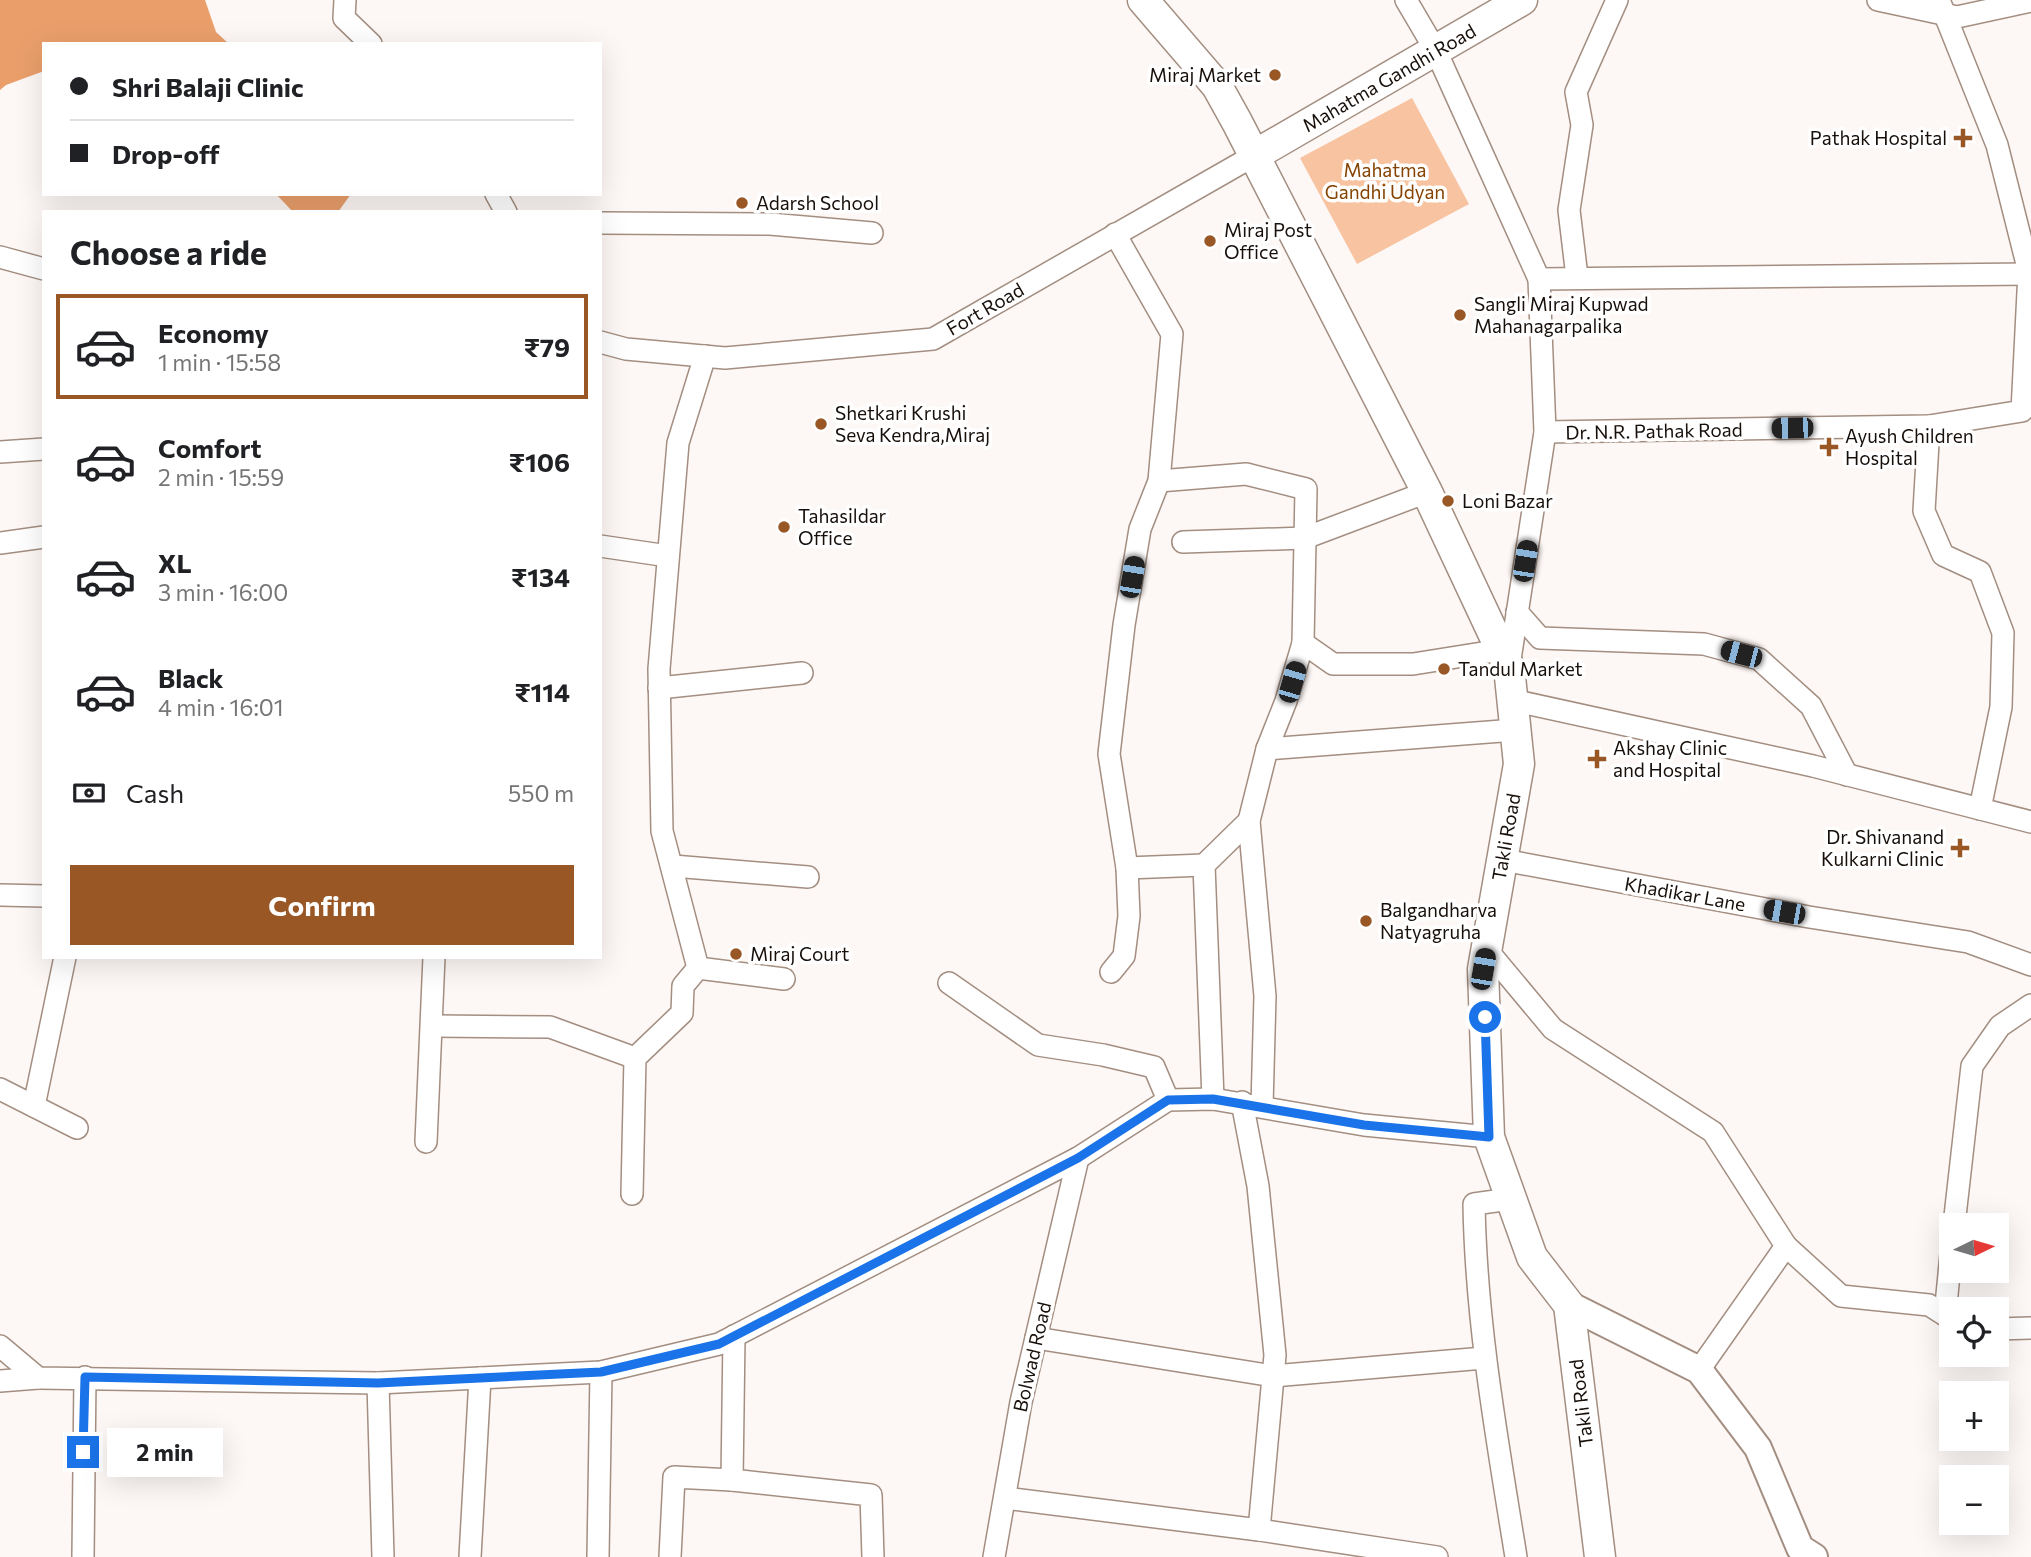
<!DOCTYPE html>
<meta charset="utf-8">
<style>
body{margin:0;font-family:Commissioner,sans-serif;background:#f2f2f2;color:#202124;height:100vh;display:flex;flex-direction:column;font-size:26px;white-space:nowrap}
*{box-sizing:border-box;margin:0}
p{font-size:23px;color:#757577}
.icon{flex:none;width:38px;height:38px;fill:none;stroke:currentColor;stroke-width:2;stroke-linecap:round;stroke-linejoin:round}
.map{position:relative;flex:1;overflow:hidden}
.drawer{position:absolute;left:42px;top:210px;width:560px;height:749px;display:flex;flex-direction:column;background:#fff;border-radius:0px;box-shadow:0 7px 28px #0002}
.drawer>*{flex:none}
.hud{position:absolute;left:42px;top:42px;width:560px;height:154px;border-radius:0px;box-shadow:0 7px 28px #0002;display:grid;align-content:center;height:154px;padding:0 28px;background:#fff}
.needle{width:46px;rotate:85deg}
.fabs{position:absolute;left:1939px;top:1213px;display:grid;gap:14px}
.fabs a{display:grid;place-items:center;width:70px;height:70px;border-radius:0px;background:#fff;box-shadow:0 7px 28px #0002;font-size:35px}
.end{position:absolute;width:32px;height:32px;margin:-16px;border:9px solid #1a73e8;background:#fff;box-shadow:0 0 0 4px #fff}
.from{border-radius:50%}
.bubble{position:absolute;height:49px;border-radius:0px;background:#fff;box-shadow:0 7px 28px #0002;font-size:23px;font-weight:700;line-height:49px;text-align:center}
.car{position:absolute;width:21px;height:42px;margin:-21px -10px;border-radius:9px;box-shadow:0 0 5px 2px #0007;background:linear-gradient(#222 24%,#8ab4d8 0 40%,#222 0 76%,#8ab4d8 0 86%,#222 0)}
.hud b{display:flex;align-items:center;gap:24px;height:66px;font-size:26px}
.hud b+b{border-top:2px solid #e0e0e0}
.hud i{width:18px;height:18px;background:#202124}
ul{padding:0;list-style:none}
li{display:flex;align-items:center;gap:21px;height:105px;margin:0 14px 10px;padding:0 14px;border:4px solid transparent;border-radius:0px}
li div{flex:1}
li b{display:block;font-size:26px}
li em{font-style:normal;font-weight:700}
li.on{border-color:#995725}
li>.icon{width:63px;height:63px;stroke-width:1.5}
h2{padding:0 28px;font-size:32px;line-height:84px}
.pay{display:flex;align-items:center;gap:18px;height:77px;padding:0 28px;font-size:26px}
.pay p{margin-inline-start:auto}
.cta{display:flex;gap:14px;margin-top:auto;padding:14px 28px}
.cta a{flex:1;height:80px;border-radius:0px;background:#995725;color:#fff;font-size:28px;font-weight:700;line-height:80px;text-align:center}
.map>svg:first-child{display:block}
.green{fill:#f8c3a0}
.water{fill:#ea9f6b}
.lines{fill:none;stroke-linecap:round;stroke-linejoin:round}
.minor-casing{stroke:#a38e81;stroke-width:24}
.tertiary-casing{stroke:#a38e81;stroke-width:30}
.secondary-casing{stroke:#a38e81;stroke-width:33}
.minor{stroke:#fff;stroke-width:21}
.tertiary{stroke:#fff;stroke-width:26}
.secondary{stroke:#fff;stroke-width:30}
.route{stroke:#1a73e8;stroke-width:9}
.poi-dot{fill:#995725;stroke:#fff;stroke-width:2.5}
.labels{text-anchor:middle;stroke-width:7;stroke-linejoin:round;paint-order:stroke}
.poi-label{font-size:19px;fill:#170f0a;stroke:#fff;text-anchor:start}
.street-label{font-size:19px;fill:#170f0a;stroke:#fff}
.park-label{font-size:19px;fill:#864200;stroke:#fff}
</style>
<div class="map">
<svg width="2031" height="1557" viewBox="0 0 2031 1557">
<rect width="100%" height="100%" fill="#fdf8f5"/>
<path class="green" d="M1412 98 1469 204 1357 264 1300 158Z"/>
<g class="water">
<path d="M0 0H205L216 32 229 44H44V71L6 85 0 90Z"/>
<path d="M276 194H351L338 212H293Z"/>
</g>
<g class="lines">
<g class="minor-casing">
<g id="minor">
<path d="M345 0 344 18 371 44"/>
<path d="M1406 0 1436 51 1539 279 2031 274"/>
<path d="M1878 0 1957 17 2031 1"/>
<path d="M496 194 506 212"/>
<path d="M600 223 770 224 872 233"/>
<path d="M0 257 44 269"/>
<path d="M1577 277 1569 210 1582 125 1576 92 1617 0"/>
<path d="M600 342 626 349 725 358 933 339 1255 155"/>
<path d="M1929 426 1924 511 1943 555 1980 572 2003 633 2001 707 1980 809"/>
<path d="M1545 432 1929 426 2022 411 2029 272 1997 145 1939 0"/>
<path d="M0 452 44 449"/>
<path d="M1159 481 1246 474 1306 489 1303 643 1333 664H1413L1501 650"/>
<path d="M1183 542 1305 538 1427 492"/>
<path d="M0 543 44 537"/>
<path d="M600 546 668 556"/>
<path d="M1517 612 1540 638 1704 644 1759 659 1811 706 1847 775"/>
<path d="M1509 666 1545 432 1539 279"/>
<path d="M659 688 802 673"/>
<path d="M1512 700 1813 766 2031 822"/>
<path d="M1267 749 1286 701 1303 643"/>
<path d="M1503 860 1809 917 1968 942 2031 965"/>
<path d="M673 866 808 877"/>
<path d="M1127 868 1204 865"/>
<path d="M0 895 44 896"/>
<path d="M1487 950 1553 1029 1713 1132 1786 1246 1699 1370"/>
<path d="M698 968 784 979"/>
<path d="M1111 972 1124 956 1129 916 1127 868 1109 754 1124 625 1140 529 1159 481 1172 334 1115 234"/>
<path d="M949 983 1038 1045 1103 1055 1154 1067 1168 1100"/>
<path d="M433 1026 550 1027 635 1058"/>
<path d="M0 1089 77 1128"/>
<path d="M1213 1099 1204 865 1249 821"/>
<path d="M1242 1102 1258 1186 1275 1355 1259 1530"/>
<path d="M34 1106 65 957"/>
<path d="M1262 1106 1265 996 1249 821 1267 749 1515 730"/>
<path d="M426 1142 434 957"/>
<path d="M632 1194 635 1058 682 1013 683 986 698 968 662 831 659 669 678 443 705 356"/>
<path d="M1510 1199 1474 1204C1476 1323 1497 1439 1516 1557"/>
<path d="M1954 1225 1972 1066 2000 1026 2031 1005"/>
<path d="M1786 1246 1841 1296 1929 1305 1951 1319"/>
<path d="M1945 1315 1951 1254"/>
<path d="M1997 1329 2031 1328"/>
<path d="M734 1336 732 1480 871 1495 873 1557"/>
<path d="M1036 1338 1273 1376 1484 1358"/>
<path d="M0 1346 38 1378 378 1383 601 1372 719 1344 1078 1158 1168 1100 1213 1099 1364 1125 1489 1137"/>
<path d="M0 1381 38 1378"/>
<path d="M378 1383 383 1557"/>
<path d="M1005 1498 1259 1530 1437 1557"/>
<path d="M83 1557 85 1377"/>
<path d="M470 1557 480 1378"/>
<path d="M598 1557 601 1372"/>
<path d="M670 1557 674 1477 732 1480"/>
<path d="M994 1557 1021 1402 1078 1158"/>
</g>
</g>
<g class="tertiary-casing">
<path id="tertiary" d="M1569 1305 1699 1370 1758 1448 1800 1548 1814 1557"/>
</g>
<g class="secondary-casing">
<g id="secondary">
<path d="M1143 0 1217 86 1237 122 1427 492 1509 667 1519 764 1483 969 1489 1137 1532 1257 1569 1305 1600 1557"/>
<path d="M1255 155 1522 0"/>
</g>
</g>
<use href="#minor" class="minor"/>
<use href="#tertiary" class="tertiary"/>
<use href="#secondary" class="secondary"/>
</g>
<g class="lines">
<path class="route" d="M83 1452 85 1377 378 1383 480 1378 601 1372 719 1344 1078 1158 1168 1100 1213 1099 1364 1125 1489 1137 1485 1017"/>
</g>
<g class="poi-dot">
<circle cx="1275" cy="75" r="7"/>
<path d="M1959.5 127.5h7v7h7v7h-7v7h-7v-7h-7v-7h7z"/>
<circle cx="742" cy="203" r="7"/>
<circle cx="1210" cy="241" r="7"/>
<circle cx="1460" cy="315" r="7"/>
<circle cx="821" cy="424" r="7"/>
<path d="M1825.5 436.5h7v7h7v7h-7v7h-7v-7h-7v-7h7z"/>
<circle cx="1448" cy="501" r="7"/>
<circle cx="784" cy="527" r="7"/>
<circle cx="1444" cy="669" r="7"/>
<path d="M1593.5 748.5h7v7h7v7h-7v7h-7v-7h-7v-7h7z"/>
<path d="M1956.5 837.5h7v7h7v7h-7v7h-7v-7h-7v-7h7z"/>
<circle cx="1366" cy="921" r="7"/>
<circle cx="736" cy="954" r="7"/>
</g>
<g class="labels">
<g class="poi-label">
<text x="1261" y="82" text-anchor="end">Miraj Market</text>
<text x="1947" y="145" text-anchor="end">Pathak Hospital</text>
<text x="756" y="210">Adarsh School</text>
<text x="1224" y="237">Miraj Post<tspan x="1224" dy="22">Office</tspan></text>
<text x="1474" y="311">Sangli Miraj Kupwad<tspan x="1474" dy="22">Mahanagarpalika</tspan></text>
<text x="835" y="420">Shetkari Krushi<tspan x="835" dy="22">Seva Kendra,Miraj</tspan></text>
<text x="1845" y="443">Ayush Children<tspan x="1845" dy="22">Hospital</tspan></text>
<text x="1462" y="508">Loni Bazar</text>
<text x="798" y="523">Tahasildar<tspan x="798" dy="22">Office</tspan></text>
<text x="1458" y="676">Tandul Market</text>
<text x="1613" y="755">Akshay Clinic<tspan x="1613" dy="22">and Hospital</tspan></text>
<text x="1944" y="844" text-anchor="end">Dr. Shivanand<tspan x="1944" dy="22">Kulkarni Clinic</tspan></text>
<text x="1380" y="917">Balgandharva<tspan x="1380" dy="22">Natyagruha</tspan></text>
<text x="750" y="961">Miraj Court</text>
</g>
<g class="street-label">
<text transform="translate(1389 78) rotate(-30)" y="7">Mahatma Gandhi Road</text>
<text transform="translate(985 309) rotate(-30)" y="7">Fort Road</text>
<text transform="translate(1654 431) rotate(-1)" y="7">Dr. N.R. Pathak Road</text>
<text transform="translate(1506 837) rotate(-80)" y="7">Takli Road</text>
<text transform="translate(1685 894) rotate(10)" y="7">Khadikar Lane</text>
<text transform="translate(1032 1357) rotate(-77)" y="7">Bolwad Road</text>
<text transform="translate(1581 1403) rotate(-97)" y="7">Takli Road</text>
</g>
<g class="park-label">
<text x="1385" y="177">Mahatma<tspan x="1385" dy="22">Gandhi Udyan</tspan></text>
</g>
</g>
</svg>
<div class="fabs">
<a><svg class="needle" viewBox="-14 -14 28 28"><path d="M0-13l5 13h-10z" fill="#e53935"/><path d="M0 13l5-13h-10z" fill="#757577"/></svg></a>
<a><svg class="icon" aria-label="locate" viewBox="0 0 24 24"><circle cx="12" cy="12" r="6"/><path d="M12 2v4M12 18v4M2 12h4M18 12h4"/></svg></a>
<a>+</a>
<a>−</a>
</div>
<i class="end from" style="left:1485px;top:1017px"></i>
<i class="end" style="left:83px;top:1452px"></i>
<div class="bubble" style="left:107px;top:1428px;width:116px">2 min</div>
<i class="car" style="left:1792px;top:428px;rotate:269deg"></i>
<i class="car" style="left:1525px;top:561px;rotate:9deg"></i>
<i class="car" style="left:1132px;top:577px;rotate:10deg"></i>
<i class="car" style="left:1741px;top:654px;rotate:285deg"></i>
<i class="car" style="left:1292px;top:682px;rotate:16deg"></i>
<i class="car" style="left:1784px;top:912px;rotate:280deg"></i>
<i class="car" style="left:1483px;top:969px;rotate:10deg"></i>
<div class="hud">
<b><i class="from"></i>Shri Balaji Clinic</b>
<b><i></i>Drop-off</b>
</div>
<section class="drawer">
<h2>Choose a ride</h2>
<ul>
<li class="on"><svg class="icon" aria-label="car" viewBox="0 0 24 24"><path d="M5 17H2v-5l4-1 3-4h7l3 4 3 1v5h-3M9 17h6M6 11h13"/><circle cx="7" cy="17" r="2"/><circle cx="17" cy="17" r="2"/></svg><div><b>Economy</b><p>1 min · 15:58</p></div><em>₹79</em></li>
<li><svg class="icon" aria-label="car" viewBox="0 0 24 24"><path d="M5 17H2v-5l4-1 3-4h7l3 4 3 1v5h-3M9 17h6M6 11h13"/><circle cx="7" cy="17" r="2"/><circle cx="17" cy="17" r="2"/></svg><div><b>Comfort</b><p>2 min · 15:59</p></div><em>₹106</em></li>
<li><svg class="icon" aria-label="car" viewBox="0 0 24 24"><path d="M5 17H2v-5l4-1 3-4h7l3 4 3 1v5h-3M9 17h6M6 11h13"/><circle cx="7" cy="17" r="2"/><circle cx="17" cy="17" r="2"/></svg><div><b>XL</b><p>3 min · 16:00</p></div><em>₹134</em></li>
<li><svg class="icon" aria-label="car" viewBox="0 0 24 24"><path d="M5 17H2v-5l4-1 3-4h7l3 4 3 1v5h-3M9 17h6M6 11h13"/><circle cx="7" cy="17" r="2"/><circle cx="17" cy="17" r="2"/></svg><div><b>Black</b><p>4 min · 16:01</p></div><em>₹114</em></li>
</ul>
<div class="pay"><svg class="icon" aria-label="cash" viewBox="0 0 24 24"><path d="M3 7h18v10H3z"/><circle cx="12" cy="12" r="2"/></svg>Cash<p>550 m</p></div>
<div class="cta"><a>Confirm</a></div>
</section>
</div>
